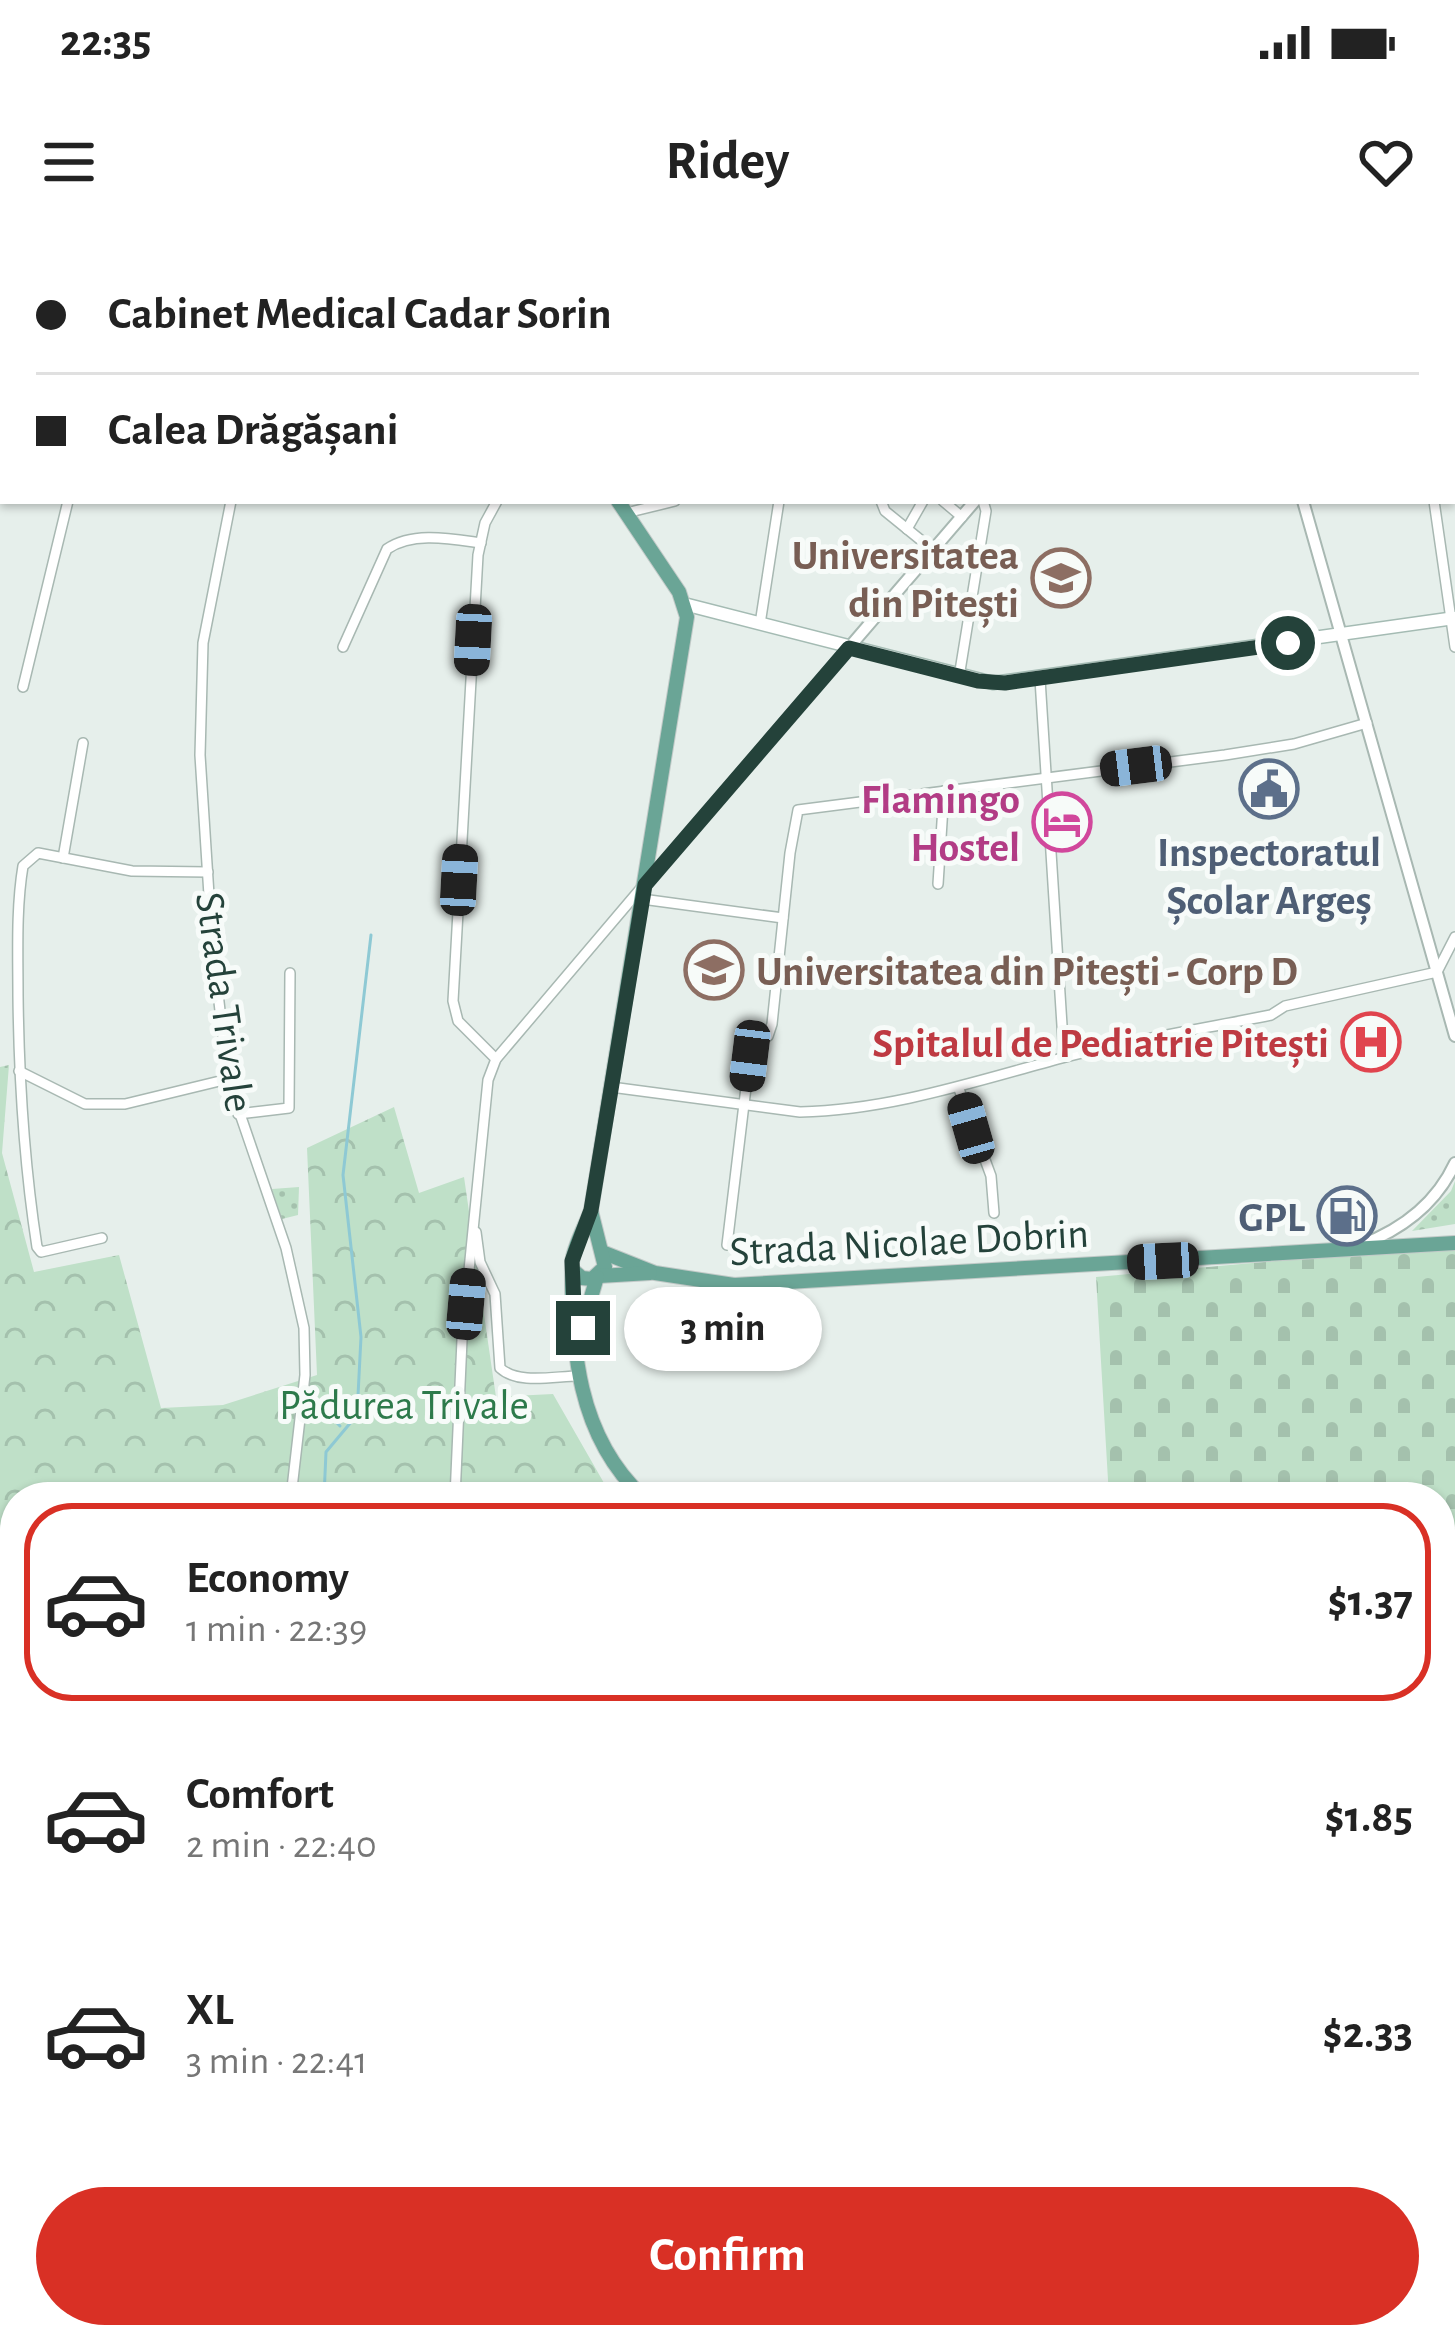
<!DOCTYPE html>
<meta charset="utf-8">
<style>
body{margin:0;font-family:"Alegreya Sans",sans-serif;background:#f6f6f6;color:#222;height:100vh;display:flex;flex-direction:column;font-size:45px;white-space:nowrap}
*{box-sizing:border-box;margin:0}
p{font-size:39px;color:#767676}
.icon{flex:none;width:66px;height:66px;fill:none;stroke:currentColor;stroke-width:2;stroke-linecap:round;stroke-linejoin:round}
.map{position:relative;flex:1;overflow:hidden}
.side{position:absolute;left:0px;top:1242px;width:1455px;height:867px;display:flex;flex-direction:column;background:#fff;border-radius:48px 48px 0 0;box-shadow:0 3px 9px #0004}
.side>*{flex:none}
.top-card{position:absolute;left:0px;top:0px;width:1455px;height:264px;box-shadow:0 3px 9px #0004;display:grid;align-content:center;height:264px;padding:0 36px;background:#fff}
.end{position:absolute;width:54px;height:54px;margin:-27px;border:15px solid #24423a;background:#fff;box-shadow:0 0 0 6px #fff}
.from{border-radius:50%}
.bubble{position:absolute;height:84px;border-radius:42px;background:#fff;box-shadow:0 3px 9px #0004;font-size:39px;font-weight:700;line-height:84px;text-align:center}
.car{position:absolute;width:36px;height:72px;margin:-36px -18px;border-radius:15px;box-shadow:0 0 9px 3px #0007;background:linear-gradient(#222 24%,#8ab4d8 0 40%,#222 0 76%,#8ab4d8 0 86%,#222 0)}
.top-card b{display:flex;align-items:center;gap:42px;height:114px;font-size:45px}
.top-card b+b{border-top:3px solid #e0e0e0}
.top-card i{width:30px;height:30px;background:#222}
ul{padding:21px 0 0;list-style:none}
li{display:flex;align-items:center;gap:36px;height:198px;margin:0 24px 18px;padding:0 12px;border:6px solid transparent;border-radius:48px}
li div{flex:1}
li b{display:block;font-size:45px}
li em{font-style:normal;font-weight:700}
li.active{border-color:#d93025}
li>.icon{width:108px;height:108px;stroke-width:1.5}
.cta{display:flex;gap:24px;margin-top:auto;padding:24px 36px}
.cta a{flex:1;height:138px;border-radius:72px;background:#d93025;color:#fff;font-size:48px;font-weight:700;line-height:138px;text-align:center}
.status{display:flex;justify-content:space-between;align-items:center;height:84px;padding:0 60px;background:#fff;direction:ltr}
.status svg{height:33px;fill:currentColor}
header{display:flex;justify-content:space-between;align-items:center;height:156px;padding:0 36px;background:#fff;font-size:54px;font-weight:700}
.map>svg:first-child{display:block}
.grass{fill:url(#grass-dots)}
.forest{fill:url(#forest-crowns)}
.cemetery{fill:url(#cemetery-stones)}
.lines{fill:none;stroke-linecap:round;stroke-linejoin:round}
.stream{stroke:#8ec9d4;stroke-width:3}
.minor-casing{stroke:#a8b8b2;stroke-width:12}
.tertiary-casing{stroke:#a8b8b2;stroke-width:14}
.secondary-casing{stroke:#a4bbb3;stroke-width:15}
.primary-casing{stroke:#c2cac8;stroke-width:16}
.minor{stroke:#fff;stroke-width:9}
.tertiary{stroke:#fff;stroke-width:10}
.secondary{stroke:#fff;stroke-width:12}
.primary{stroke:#6aa596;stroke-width:14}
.route{stroke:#24423a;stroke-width:15}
.labels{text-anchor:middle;stroke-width:10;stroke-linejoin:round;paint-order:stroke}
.education-label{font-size:42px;font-weight:bold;fill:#785e54;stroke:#f7fbf9;text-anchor:end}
.hotel-label{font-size:42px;font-weight:bold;fill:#b23c85;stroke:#f7fbf9;text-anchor:end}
.service-label{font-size:42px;font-weight:bold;fill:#4e5e75;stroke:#f7fbf9}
.street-label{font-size:42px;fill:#24423a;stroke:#f7fbf9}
.health-label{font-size:42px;font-weight:bold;fill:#be3a42;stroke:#f7fbf9;text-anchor:end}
.park-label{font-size:42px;fill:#2d7a4b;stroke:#f7fbf9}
</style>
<div class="status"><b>22:35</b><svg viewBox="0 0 49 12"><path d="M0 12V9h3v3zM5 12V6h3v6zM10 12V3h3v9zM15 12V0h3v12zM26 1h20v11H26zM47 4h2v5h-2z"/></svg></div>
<header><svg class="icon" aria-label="menu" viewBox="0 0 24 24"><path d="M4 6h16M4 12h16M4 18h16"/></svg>Ridey<svg class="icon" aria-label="heart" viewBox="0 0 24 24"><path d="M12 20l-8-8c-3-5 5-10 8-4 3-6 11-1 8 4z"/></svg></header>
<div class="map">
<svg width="1455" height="2107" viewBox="0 0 1455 2107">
<defs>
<pattern id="grass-dots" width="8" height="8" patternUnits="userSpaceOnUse" patternTransform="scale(3)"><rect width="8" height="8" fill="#bfe0c8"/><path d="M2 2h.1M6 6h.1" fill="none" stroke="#a4c1ad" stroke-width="1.8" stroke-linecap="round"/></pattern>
<pattern id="forest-crowns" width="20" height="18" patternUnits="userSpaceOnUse" patternTransform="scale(3)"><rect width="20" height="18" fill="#bfe0c8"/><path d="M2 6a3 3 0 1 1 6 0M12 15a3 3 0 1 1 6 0" fill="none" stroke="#a4c1ad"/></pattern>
<pattern id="cemetery-stones" width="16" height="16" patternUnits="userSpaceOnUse" patternTransform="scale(3)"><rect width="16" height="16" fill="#bfe0c8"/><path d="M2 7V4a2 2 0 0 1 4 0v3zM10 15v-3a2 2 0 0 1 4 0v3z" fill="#a4c1ad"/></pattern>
</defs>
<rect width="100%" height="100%" fill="#e6efeb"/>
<g class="grass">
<path d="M1455 941V984L1412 991 1451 951Z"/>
<path d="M299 947 298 975 282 979 272 949Z"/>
<path d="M15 1427V1520L3 1526 0 1524V1443Z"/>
</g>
<g class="forest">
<path d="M9 825 2 913 34 1032 119 1015 161 1168 223 1165 317 1135 307 908 394 867 419 953 464 937 496 1157 553 1154 612 1257H15V1427L0 1443V827Z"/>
<path d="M15 1520V2094H205L199 2097 198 2107H0V1524L4 1526Z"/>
<path d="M728 2094H783L805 2107H750Z"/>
</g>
<path class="cemetery" d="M1455 1005V1518H1440V1257H1109L1096 1037Z"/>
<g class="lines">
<g class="stream">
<path d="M305 1150 340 1186"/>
<path d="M324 1257 326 1212 357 1175 361 1097 343 935 371 695"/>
<path d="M1440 1723 1455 1721"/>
<path d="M0 2034 15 2021"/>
</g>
<g class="minor-casing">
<g id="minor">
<path d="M371 0V3"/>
<path d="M770 0 771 3"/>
<path d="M1357 0 1358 3"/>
<path d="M1452 144 1455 150"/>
<path d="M1452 202 1455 200"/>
<path d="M231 261 203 403 200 515 212 702 228 839 286 1008 304 1088 305 1135 291 1257"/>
<path d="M881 261 885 271 933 310"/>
<path d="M943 261 962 277"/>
<path d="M1434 261 1455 407"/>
<path d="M626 273 675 261"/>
<path d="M907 289 923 261"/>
<path d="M760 384 779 261"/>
<path d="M343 407 387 309C413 291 452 299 481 303"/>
<path d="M959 437 986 271 983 261"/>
<path d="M1040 439 1064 817"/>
<path d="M23 447 68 261"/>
<path d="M63 618 83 503"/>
<path d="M938 644 944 551"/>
<path d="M642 659 783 678"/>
<path d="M496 819 458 781 453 761 478 315 485 283 497 261"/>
<path d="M19 831 85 864H125L228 839"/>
<path d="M611 847 800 872C890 870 976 841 1062 818 1130 800 1202 789 1271 775L1285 766 1437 732 1455 697"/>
<path d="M959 849 991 936 994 973"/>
<path d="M238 874 289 868 290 733"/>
<path d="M476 992 480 1022 495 1054 500 1128C518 1145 555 1136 579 1136"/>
<path d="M102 998 41 1012 37 1007C24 923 19 841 18 756 18 713 16 668 23 626L38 613 132 631 208 632"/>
<path d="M727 1005 751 806 768 796 772 784 790 613 798 570 1225 515 1294 504 1367 483"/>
<path d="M455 1257 462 1100 488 840 496 819 642 647"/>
<path d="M136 2094 138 2107"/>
<path d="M633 2096 652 2107"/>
<path d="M9 2107 17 2094"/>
<path d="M183 2107 186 2094"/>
<path d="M447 2107 448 2094"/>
<path d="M1119 2107 1128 2094"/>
</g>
</g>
<g class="tertiary-casing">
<g id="tertiary">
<path d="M1225 0 1226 3"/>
<path d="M1203 3 1206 0"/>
<path d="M1303 261 1455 796"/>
<path d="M645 645 975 261"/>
<path d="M1361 1005C1403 989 1436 964 1455 923"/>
</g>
</g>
<g class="secondary-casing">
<g id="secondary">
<path d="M684 364 993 443 1455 378"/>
<path d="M626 2107 634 2094"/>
</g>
</g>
<g class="primary-casing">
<g id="primary">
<path d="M161 0 172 3"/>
<path d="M225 0V3"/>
<path d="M427 0 435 3"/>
<path d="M278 3 336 0"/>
<path d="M618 261 679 352 687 377 591 970C586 985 573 1007 572 1023 571 1107 577 1196 643 1257"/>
<path d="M602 1012 655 1033 734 1045 1455 1003"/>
<path d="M575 1032 582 1038 592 1039 605 1027 591 971"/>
<path d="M599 1036 650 1033"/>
<path d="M579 1098 597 1037"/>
<path d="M1301 2094 1310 2107"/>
</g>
</g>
<use href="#minor" class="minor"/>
<use href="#tertiary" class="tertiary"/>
<use href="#secondary" class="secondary"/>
<use href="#primary" class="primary"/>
</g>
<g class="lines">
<path class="route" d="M583 1088 576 1109 572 1021 591 970 645 645 849 408 978 441 1005 443 1288 403"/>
</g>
<defs>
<g id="university-ring" transform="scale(3)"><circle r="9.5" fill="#f7fbf9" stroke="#8d6e63" stroke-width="1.5"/><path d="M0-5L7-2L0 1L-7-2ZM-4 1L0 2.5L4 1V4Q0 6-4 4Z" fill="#8d6e63"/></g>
<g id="civic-ring" transform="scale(3)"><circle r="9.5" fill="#f7fbf9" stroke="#5c6f8a" stroke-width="1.5"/><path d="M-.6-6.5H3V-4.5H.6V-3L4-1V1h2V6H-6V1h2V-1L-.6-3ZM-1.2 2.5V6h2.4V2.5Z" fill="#5c6f8a"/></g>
<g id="hotel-ring" transform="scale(3)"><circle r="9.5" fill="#f7fbf9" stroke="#d1479c" stroke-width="1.5"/><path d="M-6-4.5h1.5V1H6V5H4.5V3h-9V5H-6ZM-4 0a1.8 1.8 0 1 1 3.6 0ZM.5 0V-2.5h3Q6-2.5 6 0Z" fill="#d1479c"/></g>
<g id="hospital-ring" transform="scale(3)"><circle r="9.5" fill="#f7fbf9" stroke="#e0444e" stroke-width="1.5"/><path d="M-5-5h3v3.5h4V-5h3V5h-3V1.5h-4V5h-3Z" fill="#e0444e"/></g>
<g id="fuel-ring" transform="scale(3)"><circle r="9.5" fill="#f7fbf9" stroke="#5c6f8a" stroke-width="1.5"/><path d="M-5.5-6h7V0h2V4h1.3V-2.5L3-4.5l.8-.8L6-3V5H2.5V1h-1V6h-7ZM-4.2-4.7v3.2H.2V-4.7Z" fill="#5c6f8a"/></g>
</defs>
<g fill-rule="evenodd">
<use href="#university-ring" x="1061" y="338"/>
<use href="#civic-ring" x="1269" y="549"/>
<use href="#hotel-ring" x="1062" y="582"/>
<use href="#university-ring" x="714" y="730"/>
<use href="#hospital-ring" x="1371" y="802"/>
<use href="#fuel-ring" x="1347" y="976"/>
</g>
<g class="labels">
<g class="education-label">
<text x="1019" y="329">Universitatea<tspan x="1019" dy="48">din Pitești</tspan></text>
<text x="756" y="745" text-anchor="start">Universitatea din Pitești - Corp D</text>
</g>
<g class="hotel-label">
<text x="1020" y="573">Flamingo<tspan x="1020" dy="48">Hostel</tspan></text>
</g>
<g class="service-label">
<text x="1269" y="626">Inspectoratul<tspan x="1269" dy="48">Școlar Argeș</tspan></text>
<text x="1305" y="991" text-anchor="end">GPL</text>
</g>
<g class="street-label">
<text transform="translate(226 762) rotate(82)" y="15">Strada Trivale</text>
<text transform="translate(909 1001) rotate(-3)" y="15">Strada Nicolae Dobrin</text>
</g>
<g class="health-label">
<text x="1329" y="817">Spitalul de Pediatrie Pitești</text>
</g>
<g class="park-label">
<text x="404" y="1179">Pădurea Trivale</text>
</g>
</g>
</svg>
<i class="end from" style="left:1288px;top:403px"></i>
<i class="end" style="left:583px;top:1088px"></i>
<div class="bubble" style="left:624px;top:1047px;width:198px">3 min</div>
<i class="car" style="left:473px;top:400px;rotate:183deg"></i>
<i class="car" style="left:1136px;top:526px;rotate:263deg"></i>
<i class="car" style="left:459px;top:640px;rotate:3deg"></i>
<i class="car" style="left:750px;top:816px;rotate:187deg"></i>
<i class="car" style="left:971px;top:888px;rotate:344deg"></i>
<i class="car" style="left:1163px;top:1021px;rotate:267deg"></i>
<i class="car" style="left:466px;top:1064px;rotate:5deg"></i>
<div class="top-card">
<b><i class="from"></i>Cabinet Medical Cadar Sorin</b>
<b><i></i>Calea Drăgășani</b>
</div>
<section class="side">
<ul>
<li class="active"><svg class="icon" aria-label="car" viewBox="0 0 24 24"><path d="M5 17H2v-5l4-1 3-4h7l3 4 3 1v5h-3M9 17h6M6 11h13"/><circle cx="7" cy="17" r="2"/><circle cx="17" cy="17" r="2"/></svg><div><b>Economy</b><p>1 min · 22:39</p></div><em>$1.37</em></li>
<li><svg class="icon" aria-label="car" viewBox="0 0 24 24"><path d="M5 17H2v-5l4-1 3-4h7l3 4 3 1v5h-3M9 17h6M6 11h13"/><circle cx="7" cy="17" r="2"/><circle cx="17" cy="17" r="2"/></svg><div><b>Comfort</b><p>2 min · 22:40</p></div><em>$1.85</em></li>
<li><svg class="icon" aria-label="car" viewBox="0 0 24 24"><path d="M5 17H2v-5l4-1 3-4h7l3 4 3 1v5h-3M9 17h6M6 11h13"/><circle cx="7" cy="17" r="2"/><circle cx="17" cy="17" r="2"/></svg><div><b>XL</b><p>3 min · 22:41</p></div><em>$2.33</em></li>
</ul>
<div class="cta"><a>Confirm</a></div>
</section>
</div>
